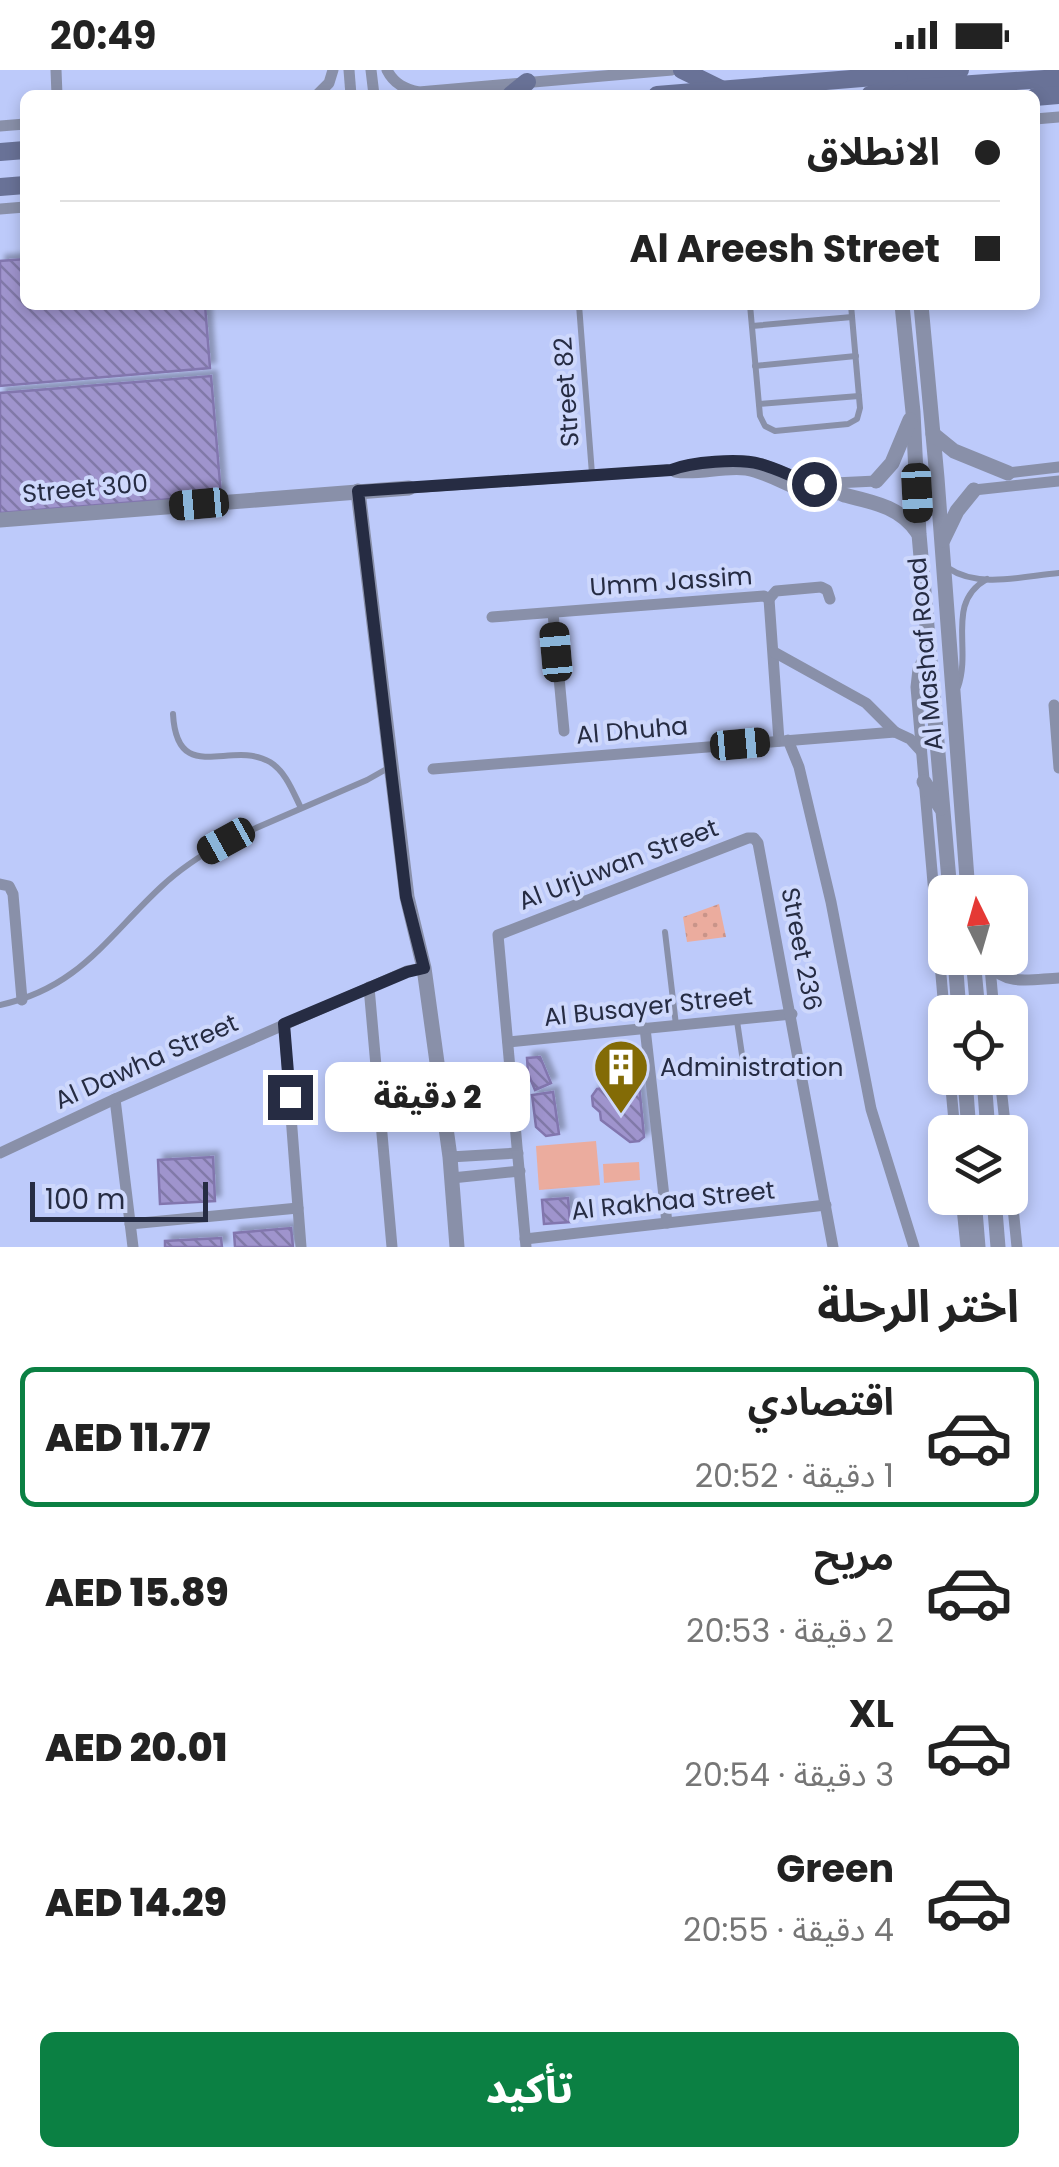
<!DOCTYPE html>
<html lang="ar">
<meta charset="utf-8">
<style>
body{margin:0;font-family:Poppins,"Noto Sans Arabic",sans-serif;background:#f6f6f6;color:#222;direction:rtl;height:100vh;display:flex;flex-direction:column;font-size:38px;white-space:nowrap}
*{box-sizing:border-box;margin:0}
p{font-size:32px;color:#767676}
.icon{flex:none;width:55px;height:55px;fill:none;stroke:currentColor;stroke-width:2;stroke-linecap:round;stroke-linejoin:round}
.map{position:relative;height:1177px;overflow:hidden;direction:ltr}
.side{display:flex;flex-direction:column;background:#fff;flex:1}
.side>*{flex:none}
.banner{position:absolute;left:20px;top:20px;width:1020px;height:220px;border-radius:15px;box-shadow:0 5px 15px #0003;direction:rtl;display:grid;align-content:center;height:220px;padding:0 40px;background:#fff}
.needle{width:65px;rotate:355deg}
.buttons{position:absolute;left:928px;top:805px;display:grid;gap:20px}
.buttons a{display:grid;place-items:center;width:100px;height:100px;border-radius:15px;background:#fff;box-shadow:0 5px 15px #0003;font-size:50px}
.scale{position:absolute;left:30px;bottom:25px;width:178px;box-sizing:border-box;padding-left:10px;border:5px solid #262c43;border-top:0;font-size:28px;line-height:35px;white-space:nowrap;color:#262c43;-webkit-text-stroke:8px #ced8fc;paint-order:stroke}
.end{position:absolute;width:45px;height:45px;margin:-22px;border:12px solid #262c43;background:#fff;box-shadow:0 0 0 5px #fff}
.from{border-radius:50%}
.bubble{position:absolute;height:70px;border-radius:15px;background:#fff;box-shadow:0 5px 15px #0003;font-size:32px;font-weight:800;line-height:70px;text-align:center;direction:rtl}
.car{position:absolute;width:30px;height:60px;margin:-30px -15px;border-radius:12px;box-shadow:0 0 8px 2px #0007;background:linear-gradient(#222 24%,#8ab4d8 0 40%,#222 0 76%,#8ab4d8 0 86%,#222 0)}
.banner b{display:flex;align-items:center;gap:35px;height:95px;font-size:38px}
.banner b+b{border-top:2px solid #e0e0e0}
.banner i{width:25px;height:25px;background:#222}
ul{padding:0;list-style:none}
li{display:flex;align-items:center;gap:30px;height:140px;margin:0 20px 15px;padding:0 20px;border:5px solid transparent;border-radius:15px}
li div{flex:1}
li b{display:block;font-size:38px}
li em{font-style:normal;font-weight:800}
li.selected{border-color:#0b8043}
li>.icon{width:90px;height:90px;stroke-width:1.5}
h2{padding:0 40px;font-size:45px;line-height:120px}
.action{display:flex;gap:20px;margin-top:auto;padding:20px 40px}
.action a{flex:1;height:115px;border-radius:15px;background:#0b8043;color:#fff;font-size:40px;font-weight:800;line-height:115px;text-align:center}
.status{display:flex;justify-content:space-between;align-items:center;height:70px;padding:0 50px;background:#fff;direction:ltr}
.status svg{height:28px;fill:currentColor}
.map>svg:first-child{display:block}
.grass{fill:url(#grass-dots)}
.park{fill:#ebac9e}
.building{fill:url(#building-back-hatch);stroke:#8276ae;stroke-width:2.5;filter:url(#shadow)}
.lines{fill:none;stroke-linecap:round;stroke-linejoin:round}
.service{stroke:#8990a9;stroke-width:6}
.minor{stroke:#8990a9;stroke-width:11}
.tertiary{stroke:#8990a9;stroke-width:15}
.secondary{stroke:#697297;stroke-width:18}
.route{stroke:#262c43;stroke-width:12}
.labels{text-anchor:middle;stroke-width:8;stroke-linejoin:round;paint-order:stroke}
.street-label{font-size:25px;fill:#262c43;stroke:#ced8fc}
.poi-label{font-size:25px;fill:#262c43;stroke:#ced8fc;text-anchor:start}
</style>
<div class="status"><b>20:49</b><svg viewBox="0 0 49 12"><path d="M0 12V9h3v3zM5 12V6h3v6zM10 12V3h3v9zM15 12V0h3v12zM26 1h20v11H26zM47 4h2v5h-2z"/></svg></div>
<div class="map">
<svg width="1059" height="1177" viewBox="0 0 1059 1177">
<defs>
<pattern id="grass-dots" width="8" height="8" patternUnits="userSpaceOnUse" patternTransform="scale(2.5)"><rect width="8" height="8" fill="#ebac9e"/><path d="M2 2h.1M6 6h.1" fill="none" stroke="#c99489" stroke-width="1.8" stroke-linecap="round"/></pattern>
<pattern id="building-back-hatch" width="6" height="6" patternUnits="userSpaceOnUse" patternTransform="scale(2.5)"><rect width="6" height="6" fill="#9f94cd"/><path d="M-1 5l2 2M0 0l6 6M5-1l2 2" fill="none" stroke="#8179a8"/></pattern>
<filter id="shadow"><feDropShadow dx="5.5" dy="-5.5" stdDeviation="2.5" flood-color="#0004"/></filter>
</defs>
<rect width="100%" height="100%" fill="#bdcafa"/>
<path class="grass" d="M719 834 726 867 687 872 683 847Z"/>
<g class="park">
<path d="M596 1071 600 1115 539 1120 536 1076Z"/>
<path d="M639 1092 640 1110 604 1113 603 1094Z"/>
</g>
<g class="building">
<path d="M25 189V235H205L210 298 0 316V191Z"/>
<path d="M211 306 221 425 0 443V323Z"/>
<path d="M540 987 551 1013 535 1020 528 1003 527 988Z"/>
<path d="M639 1014 644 1067 639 1071 630 1072 601 1050 600 1042 593 1036 592 1026 597 1019Z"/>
<path d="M553 1022 559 1064 546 1066 536 1057 532 1025Z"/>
<path d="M213 1087 215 1131 160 1134 158 1090Z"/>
<path d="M568 1128 570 1152 544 1154 542 1130Z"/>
<path d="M291 1158 293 1177H235L234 1163Z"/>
<path d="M221 1168 222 1177H165V1171Z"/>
</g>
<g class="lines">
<g class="service">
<path d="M579 235 592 404"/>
<path d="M750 235 760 346 765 356 775 361 848 354 857 349 860 338 851 235"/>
<path d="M752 256 852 247"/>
<path d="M755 296 856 286"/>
<path d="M759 334 859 326"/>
<path d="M948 498C979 519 1024 506 1059 503"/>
<path d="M958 617C972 577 945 533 987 509"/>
<path d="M173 644C177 717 231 669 270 692 286 702 293 722 301 738"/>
<path d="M665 862 676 955"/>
<path d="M0 935C79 918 107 867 162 816 181 798 203 784 226 771L367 710 390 697"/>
<path d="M737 951 745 1005"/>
</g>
<g class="minor">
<path d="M56 0 57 25"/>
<path d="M349 0 351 25"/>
<path d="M371 0 374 25"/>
<path d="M387 0C394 14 405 19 419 22L672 0"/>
<path d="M317 25 329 13 333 0"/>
<path d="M1035 49 1059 47"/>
<path d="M0 56 25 54"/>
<path d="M0 139 25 137"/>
<path d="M675 402C698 406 722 397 746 400 764 403 780 413 798 420 813 425 828 425 844 425"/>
<path d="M1008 403 1059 397"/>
<path d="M409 418 671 400 689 395 743 391 762 394 814 414 876 411"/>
<path d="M974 420 1059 411"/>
<path d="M769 529 779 671"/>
<path d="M769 529 776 521 821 517 827 520 830 529"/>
<path d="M553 543 564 661"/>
<path d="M492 547 764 526 769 529"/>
<path d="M930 576 918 599 916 617 945 951"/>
<path d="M774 582 866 633 895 662"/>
<path d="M1054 635 1059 698"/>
<path d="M788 670 799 697 831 832 871 1039 914 1177"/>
<path d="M433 699 895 662 910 669 921 681"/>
<path d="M967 809 982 822"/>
<path d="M0 814 9 816 13 824 22 930"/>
<path d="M989 895C1007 917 1033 909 1059 908"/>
<path d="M990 897 994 942"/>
<path d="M369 917 392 1177"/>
<path d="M284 954 301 1177"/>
<path d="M645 958 667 1153"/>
<path d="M508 972 792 944"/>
<path d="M950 1008 955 1062"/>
<path d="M1000 1008 1006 1062"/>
<path d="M115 1029 133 1177"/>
<path d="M0 1083 115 1029 407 901 424 898"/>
<path d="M450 1087 518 1083"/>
<path d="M452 1108 520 1101"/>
<path d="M1010 1108 1017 1177"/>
<path d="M961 1128 966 1177"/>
<path d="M130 1154 298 1138"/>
<path d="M525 1169 826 1135"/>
<path d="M526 1177 498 865 748 768H754L758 773 833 1177"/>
</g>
<g class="tertiary">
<path d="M902 235 913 342 919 464 950 822"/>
<path d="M921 235 937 408 968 822"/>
<path d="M933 364 954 381 1008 403"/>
<path d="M876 411 892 393 910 350"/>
<path d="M358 421 407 827 424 898 450 1087 457 1177"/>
<path d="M844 425C873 432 901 437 918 463"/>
<path d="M0 450 409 418"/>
<path d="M943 470 957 441 974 420"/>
<path d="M924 712 941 738"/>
<path d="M955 888 959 942"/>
<path d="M973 888 978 942"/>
<path d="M965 1008 969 1062"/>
<path d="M984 1008 988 1062"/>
<path d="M974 1128 978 1177"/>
<path d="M994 1128 998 1177"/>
</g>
<g class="secondary">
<path d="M682 0 723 20"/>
<path d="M511 25 527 12"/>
<path d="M657 25 960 0"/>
<path d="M870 25 887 20 899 8"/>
<path d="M896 25 916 18 1059 8"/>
<path d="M1035 27 1059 25"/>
<path d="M0 82 25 80"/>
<path d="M0 117 25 115"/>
</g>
</g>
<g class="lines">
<path class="route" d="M290 1027 284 954 407 902 424 898 406 827 358 421 671 400C691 392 739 388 760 394 779 399 796 409 814 414"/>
</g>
<defs>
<g id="building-pin" transform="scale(2.875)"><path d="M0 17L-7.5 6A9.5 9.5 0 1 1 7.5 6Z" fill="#836b06" stroke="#ced8fc"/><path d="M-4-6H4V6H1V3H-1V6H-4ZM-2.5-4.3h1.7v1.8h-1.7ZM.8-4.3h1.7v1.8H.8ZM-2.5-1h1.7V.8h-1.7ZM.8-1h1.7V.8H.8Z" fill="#fff"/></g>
</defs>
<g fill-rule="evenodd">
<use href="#building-pin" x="621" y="997"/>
</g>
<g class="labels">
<g class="street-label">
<text transform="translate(566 322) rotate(-94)" y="9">Street 82</text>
<text transform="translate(85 418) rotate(-5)" y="9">Street 300</text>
<text transform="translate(671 511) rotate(-4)" y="9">Umm Jassim</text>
<text transform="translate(925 584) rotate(-95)" y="9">Al Mashaf Road</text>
<text transform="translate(632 660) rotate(-5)" y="9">Al Dhuha</text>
<text transform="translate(618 794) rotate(-21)" y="9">Al Urjuwan Street</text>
<text transform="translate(802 879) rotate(79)" y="9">Street 236</text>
<text transform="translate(648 936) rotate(-6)" y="9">Al Busayer Street</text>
<text transform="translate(146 991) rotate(-24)" y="9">Al Dawha Street</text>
<text transform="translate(673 1130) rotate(-6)" y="9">Al Rakhaa Street</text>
</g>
<g class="poi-label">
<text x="660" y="1006">Administration</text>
</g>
</g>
</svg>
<div class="buttons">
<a><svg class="needle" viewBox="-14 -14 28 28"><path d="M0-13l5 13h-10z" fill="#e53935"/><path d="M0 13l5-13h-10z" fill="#767676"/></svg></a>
<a><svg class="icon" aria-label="locate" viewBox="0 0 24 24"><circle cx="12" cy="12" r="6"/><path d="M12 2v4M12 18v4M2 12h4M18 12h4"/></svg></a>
<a><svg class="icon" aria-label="layers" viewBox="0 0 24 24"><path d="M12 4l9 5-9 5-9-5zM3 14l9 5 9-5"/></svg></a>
</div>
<div class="scale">100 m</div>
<i class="end from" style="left:814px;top:414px"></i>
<i class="end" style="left:290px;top:1027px"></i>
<div class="bubble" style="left:325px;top:992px;width:205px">2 دقيقة</div>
<i class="car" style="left:917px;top:423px;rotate:177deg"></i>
<i class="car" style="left:199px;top:434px;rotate:265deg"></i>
<i class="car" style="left:556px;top:582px;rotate:355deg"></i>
<i class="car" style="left:740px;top:674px;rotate:85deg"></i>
<i class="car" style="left:226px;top:771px;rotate:241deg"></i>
<div class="banner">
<b><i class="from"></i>الانطلاق</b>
<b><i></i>Al Areesh Street</b>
</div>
</div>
<section class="side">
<h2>اختر الرحلة</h2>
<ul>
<li class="selected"><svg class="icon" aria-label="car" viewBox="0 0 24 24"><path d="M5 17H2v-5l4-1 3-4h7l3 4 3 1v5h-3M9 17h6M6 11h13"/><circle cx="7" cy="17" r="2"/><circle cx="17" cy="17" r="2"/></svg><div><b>اقتصادي</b><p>1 دقيقة · 20:52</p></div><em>AED 11.77</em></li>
<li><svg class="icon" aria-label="car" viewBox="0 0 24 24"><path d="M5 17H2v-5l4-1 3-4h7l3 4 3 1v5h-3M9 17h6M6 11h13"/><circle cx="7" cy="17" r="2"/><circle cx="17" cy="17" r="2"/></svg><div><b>مريح</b><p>2 دقيقة · 20:53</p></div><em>AED 15.89</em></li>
<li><svg class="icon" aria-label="car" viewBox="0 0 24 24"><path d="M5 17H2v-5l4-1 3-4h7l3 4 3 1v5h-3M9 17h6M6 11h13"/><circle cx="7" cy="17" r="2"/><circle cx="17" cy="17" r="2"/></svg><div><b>XL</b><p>3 دقيقة · 20:54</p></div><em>AED 20.01</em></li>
<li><svg class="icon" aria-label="car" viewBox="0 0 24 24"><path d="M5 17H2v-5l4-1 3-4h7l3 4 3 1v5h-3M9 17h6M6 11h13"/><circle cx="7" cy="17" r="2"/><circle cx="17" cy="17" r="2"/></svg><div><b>Green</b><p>4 دقيقة · 20:55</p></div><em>AED 14.29</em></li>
</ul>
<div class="action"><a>تأكيد</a></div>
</section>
